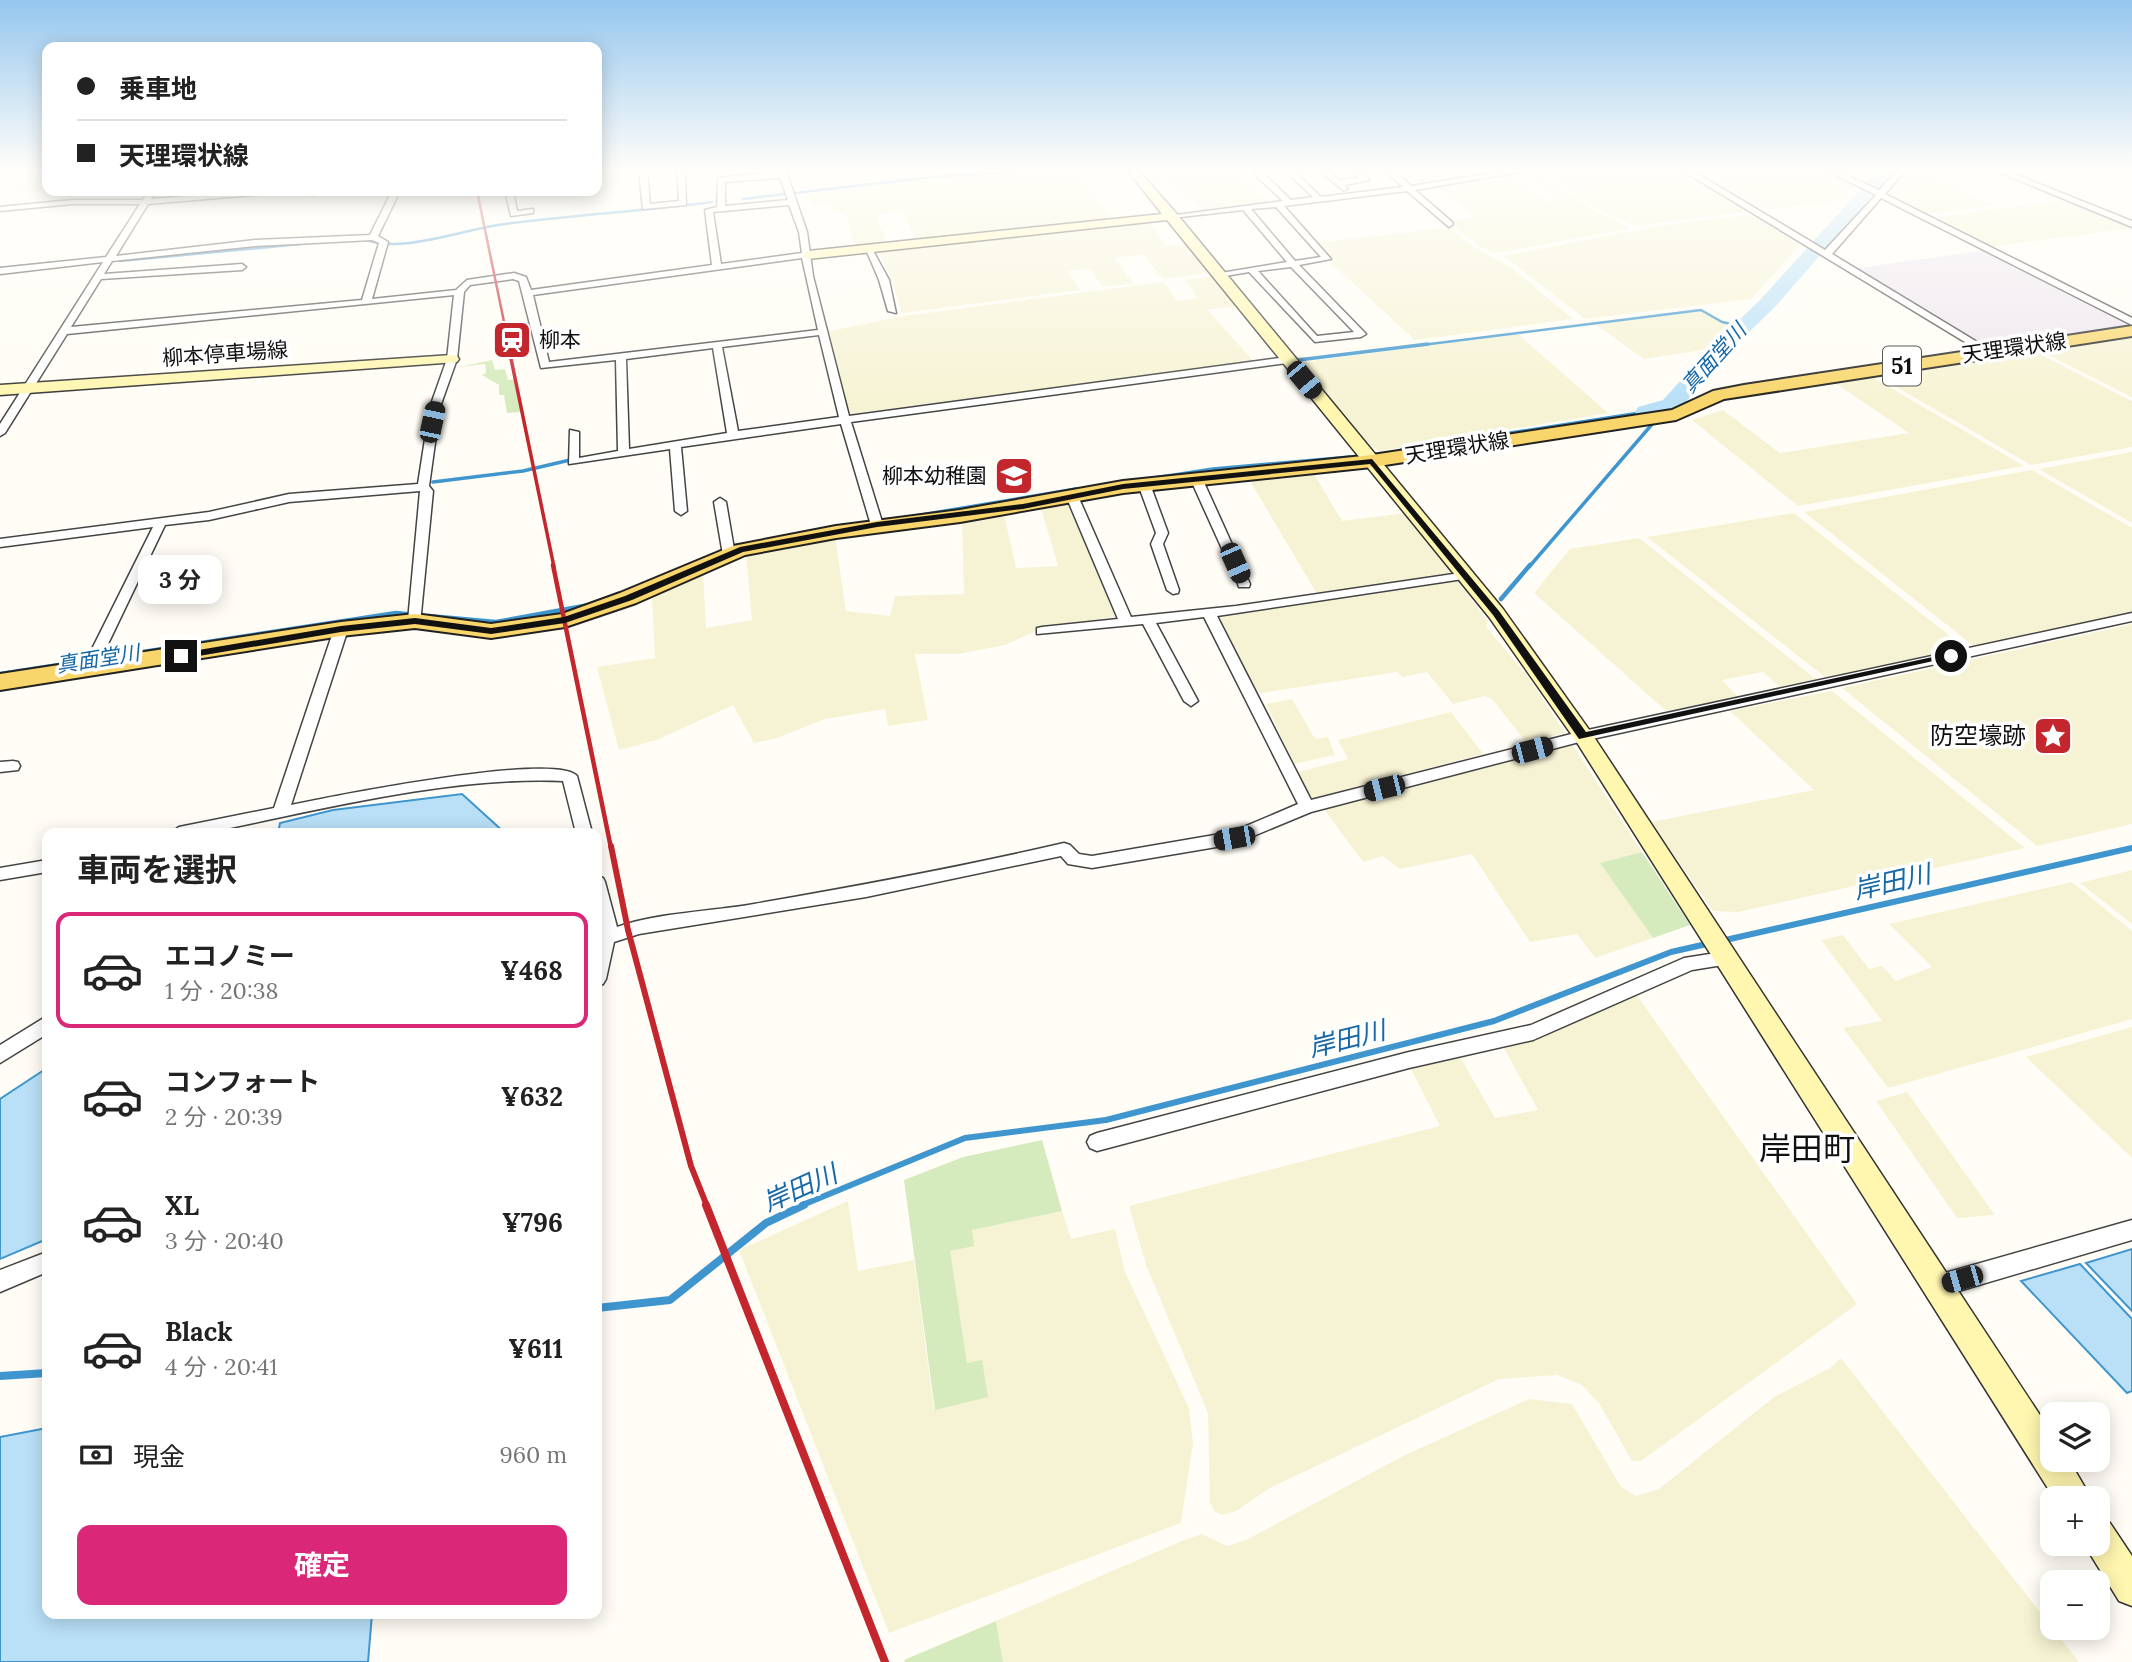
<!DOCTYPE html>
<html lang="ja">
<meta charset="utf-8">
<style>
body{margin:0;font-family:Lora,"Noto Sans JP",serif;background:#f2f2f2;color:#222;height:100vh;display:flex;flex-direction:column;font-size:26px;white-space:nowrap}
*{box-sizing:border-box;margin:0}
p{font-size:23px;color:#767676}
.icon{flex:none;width:38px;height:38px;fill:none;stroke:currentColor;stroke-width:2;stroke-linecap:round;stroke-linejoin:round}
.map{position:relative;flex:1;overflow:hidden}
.sheet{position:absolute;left:42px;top:828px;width:560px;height:791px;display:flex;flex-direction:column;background:#fff;border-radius:14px;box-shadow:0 4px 18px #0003}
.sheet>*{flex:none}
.hud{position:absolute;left:42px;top:42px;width:560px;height:154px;border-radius:14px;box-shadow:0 4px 18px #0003;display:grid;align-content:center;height:154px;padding:0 35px;background:#fff}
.controls{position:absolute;left:2040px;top:1402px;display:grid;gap:14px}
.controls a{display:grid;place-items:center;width:70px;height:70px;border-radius:14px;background:#fff;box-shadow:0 4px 18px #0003;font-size:35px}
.end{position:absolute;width:32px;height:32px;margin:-16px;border:9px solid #111;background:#fff;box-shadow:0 0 0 4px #fff}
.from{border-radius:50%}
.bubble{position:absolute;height:49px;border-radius:14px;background:#fff;box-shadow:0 4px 18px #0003;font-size:23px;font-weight:700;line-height:49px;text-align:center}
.car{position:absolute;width:21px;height:42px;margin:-21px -10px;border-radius:9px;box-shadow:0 0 5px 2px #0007;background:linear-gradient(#222 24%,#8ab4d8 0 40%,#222 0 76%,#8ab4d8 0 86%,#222 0)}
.hud b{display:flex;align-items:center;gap:24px;height:66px;font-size:26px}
.hud b+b{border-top:2px solid #e0e0e0}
.hud i{width:18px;height:18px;background:#222}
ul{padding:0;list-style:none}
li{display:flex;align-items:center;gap:21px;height:116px;margin:0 14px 10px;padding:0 21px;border:4px solid transparent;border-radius:14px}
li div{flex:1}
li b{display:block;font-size:26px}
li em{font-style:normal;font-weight:700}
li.current{border-color:#db2777}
li>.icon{width:63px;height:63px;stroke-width:1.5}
h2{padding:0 35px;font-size:32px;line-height:84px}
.pay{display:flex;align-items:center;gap:18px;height:77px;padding:0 35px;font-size:26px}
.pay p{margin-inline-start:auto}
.button{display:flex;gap:14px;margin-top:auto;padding:14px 35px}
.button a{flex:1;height:80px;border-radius:14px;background:#db2777;color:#fff;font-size:28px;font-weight:700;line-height:80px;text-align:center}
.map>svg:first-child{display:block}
.industrial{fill:#eee6ef}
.farmland{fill:#f6f3d4}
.green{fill:#d5ebbd}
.water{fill:#b9e0f7;stroke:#3f96cf;stroke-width:2}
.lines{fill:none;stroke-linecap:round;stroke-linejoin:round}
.stream-far4{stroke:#3f96cf;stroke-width:2.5}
.stream-far3{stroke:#3f96cf;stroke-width:3.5}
.stream-far2{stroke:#3f96cf;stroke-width:4.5}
.stream-far1{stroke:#3f96cf;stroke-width:6}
.stream{stroke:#3f96cf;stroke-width:8}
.river{fill:#b9e0f7;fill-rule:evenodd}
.street-casing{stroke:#444;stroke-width:3}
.secondary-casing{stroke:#333;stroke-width:3}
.primary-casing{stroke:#222;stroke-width:4}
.street{fill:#fff;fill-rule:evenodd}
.secondary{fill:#fff6b0;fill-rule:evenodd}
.primary{fill:#f9d66b;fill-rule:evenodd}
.rail-far4{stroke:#c4262e;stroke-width:2.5}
.rail-far3{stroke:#c4262e;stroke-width:3.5}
.rail-far2{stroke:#c4262e;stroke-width:4.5}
.rail-far1{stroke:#c4262e;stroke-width:6}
.rail{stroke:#c4262e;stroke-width:8}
.route{fill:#111}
.labels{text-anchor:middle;stroke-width:7;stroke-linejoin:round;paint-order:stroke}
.far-poi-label{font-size:21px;fill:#111;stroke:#fff;text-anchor:start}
.far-street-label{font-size:21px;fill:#111;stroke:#fff}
.far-water-label{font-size:21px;font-style:italic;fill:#1768a6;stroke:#fff}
.shield{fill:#fff;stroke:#585858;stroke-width:2}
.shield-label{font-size:23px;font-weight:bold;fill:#111}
.poi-label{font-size:24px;fill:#111;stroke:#fff;text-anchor:end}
.water-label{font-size:26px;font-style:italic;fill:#1768a6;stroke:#fff}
.near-neighbourhood-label{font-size:32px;fill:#111;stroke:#fff}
</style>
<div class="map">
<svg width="2132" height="1662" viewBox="0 0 2132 1662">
<rect width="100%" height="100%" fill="#fffdf5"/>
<path class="industrial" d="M1987 250 2132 324V326L1992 347 1983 345 1851 269Z"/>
<g class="farmland">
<path d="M0 171H47V191H53L16 193 30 178 0 180Z"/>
<path d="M788 171H887L792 182Z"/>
<path d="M1048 171H1077L1086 179 1095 197 1114 220 916 241 904 211 876 214 886 244 856 247 845 212 832 213 829 205 811 206 808 194 934 178Z"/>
<path d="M1138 171H1238L1270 203 1202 210 1171 183 1149 185Z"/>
<path d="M1393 171H1439L1450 180 1412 186Z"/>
<path d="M1608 171H1682L1748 211 1635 226 1599 209 1553 177Z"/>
<path d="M1689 171H1827L1855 186 1841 200 1754 211Z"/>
<path d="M1908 171H1918L1994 206 1924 215 1887 196Z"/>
<path d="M1536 173 1598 213 1631 228 1496 253 1479 246 1447 221 1474 217 1437 188 1510 177 1546 202 1561 200 1524 175Z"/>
<path d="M2065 200 2132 228 1988 247 1929 218Z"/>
<path d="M1752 214 1800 245 1751 299 1585 319 1504 256 1655 227Z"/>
<path d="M1148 222 1166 246 1188 244 1211 273 1163 279 1143 254 1114 258 1133 283 1103 287 1090 269 1068 271 1080 290 902 313 892 281 878 251Z"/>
<path d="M1448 228 1471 245 1513 269 1573 319 1415 340 1329 261 1315 243Z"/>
<path d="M1213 276 1237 306 1208 310 1254 362 850 414 825 332 904 316 1164 282 1177 301 1198 298 1185 280Z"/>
<path d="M1700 311 1732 323 1709 349 1644 359 1595 324 1664 313Z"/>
<path d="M1517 333 1608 413 1379 451 1370 445 1298 363Z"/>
<path d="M2132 337V397L2042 352Z"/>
<path d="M2038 353 2132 401V447L2031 465 1879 377Z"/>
<path d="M1874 378 2024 466 1798 506 1692 420 1723 410 1780 453 1909 433 1835 383Z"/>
<path d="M2132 452V523L2039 469Z"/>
<path d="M2032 470 2132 528V614L1975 647 1804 512Z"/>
<path d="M1314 474 1342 521 1407 513 1454 572 1317 594 1250 481Z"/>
<path d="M1076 502 1121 616 1047 626 1005 645 959 654H915L928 720 888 726 885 709 825 719 777 738 754 743 733 705 657 740 619 750 597 667 655 658 652 595 703 573 706 628 752 620 746 556 835 537 846 611 890 616 895 596 964 594 962 520 1004 514 1016 568 1058 566 1041 508Z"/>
<path d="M1794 513 1965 648 1826 678 1647 537Z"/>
<path d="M1639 538 1818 681 1781 688 1763 672 1722 680 1738 697 1666 711 1534 593 1570 549Z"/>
<path d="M1456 580 1488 621 1486 627 1529 678 1565 733 1526 742 1492 699 1485 696 1453 704 1427 672 1402 677 1397 672 1261 693 1255 689 1219 616Z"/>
<path d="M2132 624V824L2037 846 1842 688Z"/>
<path d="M1832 691 2025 848 1738 912 1713 911 1651 822 1814 790 1730 711Z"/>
<path d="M1292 699 1315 739 1328 737 1335 755 1294 764 1266 704Z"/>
<path d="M1451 712 1483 754 1309 799 1295 773 1348 759 1338 740Z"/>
<path d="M1572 744 1642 852 1600 863 1653 938 1595 958 1577 934 1530 942 1472 854 1400 869 1383 856 1363 862 1323 808Z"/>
<path d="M2132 870V924L2080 883Z"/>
<path d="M2072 882 2132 931V1019L1888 1088 1843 1028 1882 1021 1821 940 1843 935 1869 969 1882 966 1896 981 1932 967 1889 924Z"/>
<path d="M1633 990 1857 1304 1641 1461H1632L1599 1403 1582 1385 1557 1375 1499 1379 1270 1488 1236 1511 1222 1515 1214 1511 1210 1502 1208 1413 1146 1265 1129 1206 1440 1126 1408 1063 1456 1050 1495 1118 1538 1110 1499 1039Z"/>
<path d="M2132 1027V1158L2026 1057Z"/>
<path d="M1907 1092 1995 1215 1957 1218 1876 1101Z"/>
<path d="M848 1201 858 1271 914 1260 934 1410 967 1363 949 1251 971 1230 1062 1211 1071 1239 1115 1229 1125 1272 1189 1408 1193 1443 1181 1523 889 1633 739 1250Z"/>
<path d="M1841 1358 2079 1662H1003L996 1621 1184 1540 1202 1534 1227 1546 1246 1540 1405 1455 1529 1399 1572 1404 1621 1487 1636 1496 1659 1489 1774 1397 1830 1368Z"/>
</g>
<g class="green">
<path d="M492 360 495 370 505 369 508 380 515 379 522 412 507 413 504 395H499V385L482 375 486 373 485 364 459 367Z"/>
<path d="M1642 852 1690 925 1653 938 1600 863Z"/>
<path d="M1042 1140 1062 1211 972 1230 974 1246 950 1251 967 1363 982 1360 988 1397 935 1410 904 1180 963 1157Z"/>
<path d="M996 1621 1003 1662H905L904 1660Z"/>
</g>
<g class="water">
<path d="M462 794 505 833H278L280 823 333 810Z"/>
<path d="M47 1068V1239L0 1259V1099Z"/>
<path d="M2132 1249V1311L2086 1263Z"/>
<path d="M2080 1264 2132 1319V1391L2127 1393 2021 1281Z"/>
<path d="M47 1428V1614H372L368 1662H0V1437Z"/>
</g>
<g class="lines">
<g class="stream-far4">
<path d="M743 199 932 177 1027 171"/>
<path d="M364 239C399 255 467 228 505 224 574 215 643 211 712 202"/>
<path d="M120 261 312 243"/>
<path d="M0 268 67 261"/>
<path d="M1414 346 1701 310 1722 322 1745 327"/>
</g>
<g class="stream-far3">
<path d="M1290 361 1428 344"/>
<path d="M1401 450 1646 412"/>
<path d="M1148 479 1213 469 1350 457"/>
<path d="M433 482 523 471 570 460"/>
<path d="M903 518 1076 489"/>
<path d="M1529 567 1654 422"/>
</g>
<g class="stream-far2">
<path d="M1501 599 1530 565"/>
<path d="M429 616 496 622 589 605"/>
<path d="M0 674 396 613 416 615"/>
</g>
<g class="stream-far1">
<path d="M1721 941 2132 848"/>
<path d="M800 1206 965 1138 1106 1120 1494 1021 1671 952 1711 943"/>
</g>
<g class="stream">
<path d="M597 1308 670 1300 766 1223 804 1205"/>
<path d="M0 1376 47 1373"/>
</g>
<path class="river" d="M1877 171H1894L1774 308 1724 356 1679 410 1646 419 1638 417 1635 412 1638 407 1663 400 1710 348 1760 300Z"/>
<g class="street-casing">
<g id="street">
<path d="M639 171H647L650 204 679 201 677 171H685L686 205 643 209Z"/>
<path d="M778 171H786L807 232 813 276 849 416 1287 357 1292 360 1287 363 851 422 883 525 877 529 871 525 841 424 681 447 687 511 681 515 675 511 670 449 569 464 570 430 579 432V458L618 451 616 360 541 368 519 281 513 279 470 285 464 292 457 359 440 407 429 486 433 491 420 624 415 625 408 621 420 491 289 502 209 520 165 525 96 669 89 673 82 669 153 527 0 547V539L209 512 289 494 418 484 430 407 447 359 454 295 67 334 5 433 0 436V424L103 262 0 274V268L106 257 140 204H72L0 211V207L72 200H143L148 191H156L151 199 249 191H342L314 195 278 193 148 204 116 256 255 240 370 235 392 191H400L378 236 388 242 372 299 456 290 467 280 514 273 526 277 531 290 712 265 705 210 717 207 718 178ZM780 178 788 200 725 206V182ZM789 205 799 232 802 253 721 264 713 212ZM372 240 379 243 362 300 71 327 101 279 242 270 246 267 242 264 104 274 112 261 255 246ZM802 258 818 330 549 362 533 295ZM819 335 839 417 738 431 722 347ZM713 348 727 433 629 449 626 359Z"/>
<path d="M1256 171H1261L1291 200 1313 197 1285 171H1294L1321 197 1403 187 1385 171H1394L1411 186 1506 171H1526L1415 190 1452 222 1453 224 1449 227 1407 191 1284 206 1331 259 1299 265 1366 334 1361 337 1315 342 1249 272 1219 277 1215 274 1287 262 1243 210 1172 218 1168 216 1283 201 1255 175ZM1276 207 1321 257 1295 261 1251 209ZM1291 267 1354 332 1317 336 1258 271Z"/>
<path d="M1320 171H1329L1339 180 1359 178 1351 171H1360L1370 180 1344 185 1348 189 1344 191Z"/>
<path d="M1683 171H1693L1825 250 1876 195 1827 171H1838L1879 190 1897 171H1905L1885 194 2132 318V325L1881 198 1832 254 1992 351 1983 353Z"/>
<path d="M1996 171H2007L2132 221V227Z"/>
<path d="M505 191H513L517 211 533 209V213L511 216Z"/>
<path d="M865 247H871L889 280 896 313 888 311 879 280Z"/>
<path d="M1196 475 1202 478 1250 584 1249 587H1239L1238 584 1190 478Z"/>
<path d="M1144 481 1150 484 1168 533 1163 544 1179 590 1178 593 1173 594 1167 590 1151 544 1156 533 1138 484Z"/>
<path d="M1072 492 1078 496 1131 617 1236 606 1467 572 1469 575 1463 579 1217 616 1311 800 1583 731 2132 613V621L1583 741 1311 812 1234 844 1092 868 1068 864 1061 856 866 897 639 934 614 942 606 979 603 984 597 986V941L602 933 597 913V876L603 878 605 882 617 927C661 912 709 912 754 904 858 886 961 867 1064 843L1070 845 1079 854 1092 856 1232 832 1298 804 1204 617 1156 623 1198 701 1191 706 1184 701 1143 624 1037 634V628L1042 627 1118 619 1066 496Z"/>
<path d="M720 498 726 502 735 555 729 559 723 555 714 502Z"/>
<path d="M341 625 348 629 291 805C329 797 557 751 577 776L592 833H576L563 781C450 776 318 810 207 833H171L179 827 274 808 334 629Z"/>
<path d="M13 761 18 762 20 766 18 770 0 772V762Z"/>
<path d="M47 860V872L0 880V868Z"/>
<path d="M1729 951 1735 953 1738 958 1735 963 1692 970 1533 1040 1409 1068 1097 1151 1090 1148 1087 1142 1090 1136 1097 1133 1409 1052 1531 1025 1684 958Z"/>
<path d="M47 1016V1034L0 1063V1045Z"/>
<path d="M2132 1220V1240L1938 1297 1930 1294 1927 1286 1930 1278 1938 1275Z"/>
<path d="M47 1252V1272L0 1292V1270Z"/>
</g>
</g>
<g class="secondary-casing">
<g id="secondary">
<path d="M1128 171H1139L1176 213 1503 609 1590 731 2053 1435V1460H2069L2091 1498H2054L1576 741 1489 617 1167 220 808 259 802 255 808 251 1162 214Z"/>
<path d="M452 355 457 356 459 359 457 362 0 395V385Z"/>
<path d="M2098 1518 2110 1523 2132 1556V1606L2119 1601 2084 1544H2098Z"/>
</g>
</g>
<g class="primary-casing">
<path id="primary" d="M2132 326V336L1724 399 1676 420 1372 467 1123 493 960 522 836 538 745 555 636 603 565 627 491 638 415 628 341 636 0 690V674L341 622 415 614 491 624 562 614 620 593 733 546 836 526 960 510 1123 481 1372 455 1672 410 1713 391 1744 385Z"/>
</g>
<use href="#street" class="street"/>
<use href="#secondary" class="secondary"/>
<use href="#primary" class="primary"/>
<path class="rail-far4" d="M477 191 509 346"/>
<path class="rail-far3" d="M508 344 554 567"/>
<path class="rail-far2" d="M553 565 611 848"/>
<path class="rail-far1" d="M611 846 628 930 691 1166 707 1206"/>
<path class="rail" d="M706 1205 885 1662"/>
</g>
<linearGradient id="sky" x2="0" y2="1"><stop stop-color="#95c6ee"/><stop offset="0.42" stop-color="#fffefa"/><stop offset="1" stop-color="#fffefa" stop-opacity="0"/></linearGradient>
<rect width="2132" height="404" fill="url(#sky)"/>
<path class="route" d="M1372 459 1499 611 1586 732 1951 653 1956 656 1579 739 1493 615 1370 464 1123 489 1023 509 877 527 743 552 632 600 565 623 491 634 415 624 341 632 181 659 177 656 181 653 341 626 415 618 491 628 564 617 625 596 740 547 877 522 1023 504 1123 484Z"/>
<defs>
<g id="station-square" transform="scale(2.0125)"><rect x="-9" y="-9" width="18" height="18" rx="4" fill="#c4262e" stroke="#fff"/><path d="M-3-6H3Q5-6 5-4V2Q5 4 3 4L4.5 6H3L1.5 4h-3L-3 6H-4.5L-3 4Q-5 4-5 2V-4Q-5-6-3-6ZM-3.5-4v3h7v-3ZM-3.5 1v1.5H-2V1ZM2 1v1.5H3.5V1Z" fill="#fff"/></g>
<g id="school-square" transform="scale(2.0125)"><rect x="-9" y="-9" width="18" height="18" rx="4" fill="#c4262e" stroke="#fff"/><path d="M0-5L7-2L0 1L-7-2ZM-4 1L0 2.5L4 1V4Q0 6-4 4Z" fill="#fff"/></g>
<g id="sight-square" transform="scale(2.0125)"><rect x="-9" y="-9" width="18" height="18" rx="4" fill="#c4262e" stroke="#fff"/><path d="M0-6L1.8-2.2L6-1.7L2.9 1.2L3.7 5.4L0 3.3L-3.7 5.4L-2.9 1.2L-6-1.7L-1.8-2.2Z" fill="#fff"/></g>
</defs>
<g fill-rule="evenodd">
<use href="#station-square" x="512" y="340"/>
<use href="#school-square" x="1014" y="476"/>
<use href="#sight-square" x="2053" y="736"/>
</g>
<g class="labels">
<g class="far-poi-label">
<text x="539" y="347">柳本</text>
<text x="987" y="483" text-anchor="end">柳本幼稚園</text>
</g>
<g class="far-street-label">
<text transform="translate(2014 348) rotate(-8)" y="7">天理環状線</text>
<text transform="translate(225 354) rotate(-4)" y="7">柳本停車場線</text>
<text transform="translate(1457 448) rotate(-9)" y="7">天理環状線</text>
</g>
<g class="far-water-label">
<text transform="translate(1714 358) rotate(-48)" y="7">真面堂川</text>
<text transform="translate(98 659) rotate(-9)" y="7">真面堂川</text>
</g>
<rect class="shield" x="1883" y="346.5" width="38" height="39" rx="5"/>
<g class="shield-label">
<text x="1902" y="374">51</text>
</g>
<g class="poi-label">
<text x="2026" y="744">防空壕跡</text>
</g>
<g class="water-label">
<text transform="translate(1892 882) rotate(-13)" y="9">岸田川</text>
<text transform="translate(1347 1039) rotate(-14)" y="9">岸田川</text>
<text transform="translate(800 1188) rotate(-24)" y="9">岸田川</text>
</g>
<g class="near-neighbourhood-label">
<text x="1807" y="1160">岸田町</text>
</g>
</g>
</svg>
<div class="controls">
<a><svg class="icon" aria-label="layers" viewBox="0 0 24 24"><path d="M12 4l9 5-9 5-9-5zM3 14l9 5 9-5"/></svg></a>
<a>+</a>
<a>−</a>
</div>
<i class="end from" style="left:1951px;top:656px"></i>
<i class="end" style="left:181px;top:656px"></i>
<div class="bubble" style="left:138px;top:555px;width:84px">3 分</div>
<i class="car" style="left:1304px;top:380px;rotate:140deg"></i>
<i class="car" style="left:432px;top:422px;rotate:12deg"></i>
<i class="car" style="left:1235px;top:563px;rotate:156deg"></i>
<i class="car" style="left:1532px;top:750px;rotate:75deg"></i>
<i class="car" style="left:1384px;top:788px;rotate:256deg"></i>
<i class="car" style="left:1234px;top:838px;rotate:260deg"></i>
<i class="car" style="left:1962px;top:1279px;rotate:254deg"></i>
<div class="hud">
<b><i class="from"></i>乗車地</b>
<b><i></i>天理環状線</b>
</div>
<section class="sheet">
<h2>車両を選択</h2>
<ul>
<li class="current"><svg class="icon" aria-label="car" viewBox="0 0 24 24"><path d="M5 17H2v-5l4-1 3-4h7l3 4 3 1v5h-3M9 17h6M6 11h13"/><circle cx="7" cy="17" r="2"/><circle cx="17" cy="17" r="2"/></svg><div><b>エコノミー</b><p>1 分 · 20:38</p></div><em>¥468</em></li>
<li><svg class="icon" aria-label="car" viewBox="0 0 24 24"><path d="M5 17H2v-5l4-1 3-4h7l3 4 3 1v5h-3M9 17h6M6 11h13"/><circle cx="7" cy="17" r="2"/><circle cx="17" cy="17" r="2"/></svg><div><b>コンフォート</b><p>2 分 · 20:39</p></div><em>¥632</em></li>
<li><svg class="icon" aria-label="car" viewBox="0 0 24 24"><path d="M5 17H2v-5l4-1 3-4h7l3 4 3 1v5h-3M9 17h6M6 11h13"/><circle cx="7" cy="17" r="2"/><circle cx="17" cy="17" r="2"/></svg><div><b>XL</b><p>3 分 · 20:40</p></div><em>¥796</em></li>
<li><svg class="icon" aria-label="car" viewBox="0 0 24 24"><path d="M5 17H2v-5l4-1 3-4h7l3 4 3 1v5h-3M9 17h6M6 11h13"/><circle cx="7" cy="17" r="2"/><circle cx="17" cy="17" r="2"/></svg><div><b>Black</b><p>4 分 · 20:41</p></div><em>¥611</em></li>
</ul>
<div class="pay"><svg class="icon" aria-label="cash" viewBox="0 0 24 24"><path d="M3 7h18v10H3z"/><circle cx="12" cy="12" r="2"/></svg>現金<p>960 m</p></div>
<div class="button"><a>確定</a></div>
</section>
</div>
